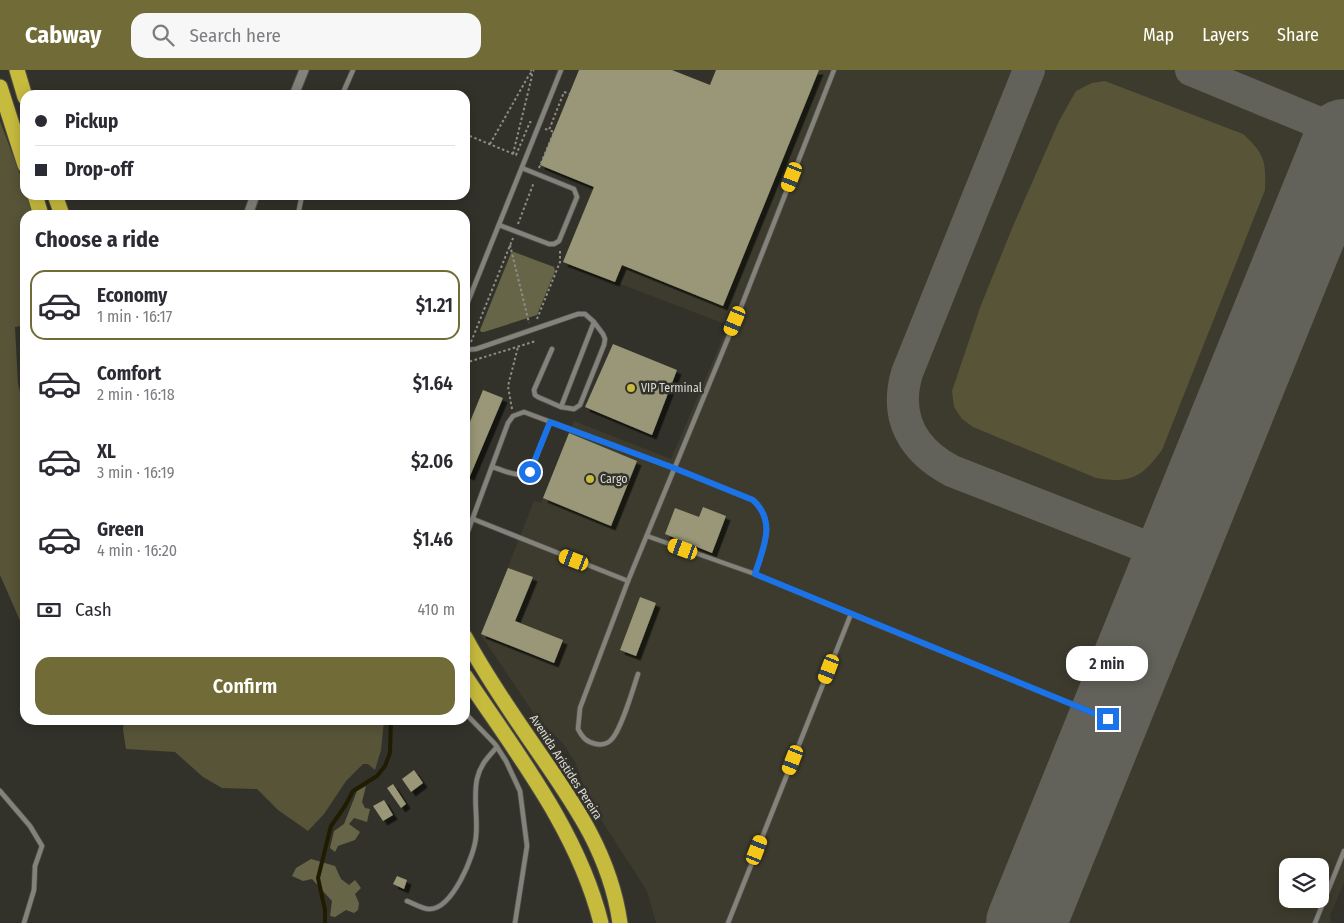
<!DOCTYPE html>
<meta charset="utf-8">
<style>
body{margin:0;font-family:"Fira Sans Condensed",sans-serif;background:#f7f7f7;color:#2b2b33;height:100vh;display:flex;flex-direction:column;font-size:19px;white-space:nowrap}
*{box-sizing:border-box;margin:0}
p{font-size:16px;color:#7c7c81}
.icon{flex:none;width:28px;height:28px;fill:none;stroke:currentColor;stroke-width:2;stroke-linecap:round;stroke-linejoin:round}
.map{position:relative;flex:1;overflow:hidden}
.panel{position:absolute;left:20px;top:140px;width:450px;height:515px;display:flex;flex-direction:column;background:#fff;border-radius:15px;box-shadow:0 2px 12px #0003}
.panel>*{flex:none}
.banner{position:absolute;left:20px;top:20px;width:450px;height:110px;border-radius:15px;box-shadow:0 2px 12px #0003;display:grid;align-content:center;height:110px;padding:0 15px;background:#fff}
.tools{position:absolute;left:1279px;top:788px;display:grid;gap:10px}
.tools a{display:grid;place-items:center;width:50px;height:50px;border-radius:10px;background:#fff;box-shadow:0 2px 12px #0003;font-size:25px}
.end{position:absolute;width:22px;height:22px;margin:-11px;border:6px solid #1a73e8;background:#fff;box-shadow:0 0 0 2px #fff}
.from{border-radius:50%}
.bubble{position:absolute;height:35px;border-radius:15px;background:#fff;box-shadow:0 2px 12px #0003;font-size:16px;font-weight:600;line-height:35px;text-align:center}
.car{position:absolute;width:15px;height:30px;margin:-15px -8px;border-radius:6px;box-shadow:0 0 4px 1px #0007;background:linear-gradient(#f5c518 24%,#345 0 40%,#f5c518 0 76%,#345 0 86%,#f5c518 0)}
.banner b{display:flex;align-items:center;gap:18px;height:48px;font-size:19px}
.banner b+b{border-top:1px solid #e1e1e2}
.banner i{width:12px;height:12px;background:#2b2b33}
ul{padding:0;list-style:none}
li{display:flex;align-items:center;gap:15px;height:70px;margin:0 10px 8px;padding:0 5px;border:2px solid transparent;border-radius:15px}
li div{flex:1}
li b{display:block;font-size:19px}
li em{font-style:normal;font-weight:600}
li.selected{border-color:#716c37}
li>.icon{width:45px;height:45px;stroke-width:1.5}
h2{padding:0 15px;font-size:22px;line-height:60px}
.pay{display:flex;align-items:center;gap:12px;height:55px;padding:0 15px;font-size:19px}
.pay p{margin-inline-start:auto}
.button{display:flex;gap:10px;margin-top:auto;padding:10px 15px}
.button a{flex:1;height:58px;border-radius:15px;background:#716c37;color:#fff;font-size:20px;font-weight:600;line-height:58px;text-align:center}
header{display:flex;align-items:center;gap:30px;box-sizing:border-box;height:70px;padding:0 25px;background:#716c37;color:#fff}
header strong{font-size:24px}
nav{display:flex;gap:28px;margin-inline-start:auto;font-size:18px}
.search{width:350px;height:45px;background:#f7f7f7;display:flex;align-items:center;gap:12px;box-sizing:border-box;padding:0 18px;border-radius:15px;color:#7c7c81;font-size:19px}
.map>svg:first-child{display:block}
.built{fill:#3c3b2d;fill-rule:evenodd}
.green{fill:#575438}
.forest{fill:#676547}
.lines{fill:none;stroke-linecap:round;stroke-linejoin:round}
.stream{stroke:#1f1c01;stroke-width:4}
.taxiway{stroke:#62625a;stroke-width:32}
.runway{stroke:#62625a;stroke-width:80}
.building{fill:#999777;filter:url(#shadow)}
.lane-casing{stroke:#504f4a;stroke-width:6}
.street-casing{stroke:#504f4a;stroke-width:11}
.highway-casing{stroke:#504f4a;stroke-width:17}
.path{stroke:#8e8e87;stroke-width:2;stroke-dasharray:2.5 2.5;stroke-linecap:butt}
.lane{stroke:#84837b;stroke-width:4.5}
.street{stroke:#84837b;stroke-width:9}
.highway{stroke:#c7bb3d;stroke-width:15}
.route{stroke:#1a73e8;stroke-width:6}
.poi-dot{fill:#c7bb3c;stroke:#32322a;stroke-width:2}
.labels{text-anchor:middle;stroke-width:5;stroke-linejoin:round;paint-order:stroke}
.poi-label{font-size:12px;fill:#dbdbd6;stroke:#32322a;text-anchor:start}
.street-label{font-size:12px;fill:#dbdbd6;stroke:#32322a}
</style>
<header>
<strong>Cabway</strong>
<div class="search"><svg class="icon" aria-label="search" viewBox="0 0 24 24"><circle cx="10" cy="10" r="6"/><path d="M15 15l6 6"/></svg>Search here</div>
<nav><a>Map</a><a>Layers</a><a>Share</a></nav>
</header>
<div class="map">
<svg width="1344" height="853" viewBox="0 0 1344 853">
<defs>
<filter id="shadow"><feDropShadow dx="4.5" dy="4.5" stdDeviation="0" flood-color="#0009"/></filter>
</defs>
<rect width="100%" height="100%" fill="#32322a"/>
<path class="built" d="M579 0 709 15 716 0H1344V813L1330 845 1331 853H656L647 821 589 731 575 692 564 675 534 644 481 565 534 431 541 433 574 351 671 389 727 258 725 254 563 192 593 117 540 95ZM1288 796H1320V829H1288Z"/>
<g class="green">
<path d="M1105 11 1243 64C1265 84 1266 92 1265 120L1162 380C1142 407 1131 414 1096 408L973 357 962 349 954 337 952 321 981 235 1013 156 1059 51 1076 21 1092 13Z"/>
<path d="M0 51 25 118V125H27L34 145H25V255L15 257 18 314 25 342V562L0 505Z"/>
<path d="M124 650H384L381 680 375 700 368 694H363L346 711 324 744 308 761 278 740 257 719 222 718 203 707 175 682 126 679 123 660Z"/>
</g>
<g class="forest">
<path d="M514 182 554 197 555 201 537 245 484 262H481L480 260 511 183Z"/>
<path d="M366 716 362 732 365 738 370 739 367 752 354 748 349 754 360 762 355 770 338 776 335 782 330 778 334 761 344 754 357 721Z"/>
<path d="M311 789 335 796 341 809 349 815 355 810 361 818 355 824 359 833 358 840 354 843 346 840 335 847 330 846 332 831 312 809 303 811 292 806 296 798Z"/>
</g>
<g class="lines">
<path class="stream" d="M325 853V840L318 808 331 756 345 736 353 721 377 706 385 696 390 683 391 650"/>
<g class="taxiway">
<path d="M1029 0 907 303C894 347 912 380 952 401L1175 488"/>
<path d="M1191 0 1344 63"/>
</g>
<path class="runway" d="M1026 853 1344 69"/>
</g>
<g class="building">
<path d="M579 0H672L710 15 716 0H819L723 236 622 195 615 212 563 192 594 117 540 95Z"/>
<path d="M613 274 677 300 652 365 585 337Z"/>
<path d="M483 320 503 328 470 406 465 404V364Z"/>
<path d="M569 363 637 391 611 456 543 428Z"/>
<path d="M703 437 726 446 712 483 665 464 675 438 699 447Z"/>
<path d="M508 498 533 507 515 551 563 570 554 593 481 564Z"/>
<path d="M640 527 656 533 636 586 620 580Z"/>
<path d="M414 700 423 713 411 722 402 709Z"/>
<path d="M393 714 406 734 401 738 387 718Z"/>
<path d="M384 730 393 745 383 751 373 736Z"/>
<path d="M397 806 407 810 404 819 393 814Z"/>
</g>
<g class="lines">
<g class="lane-casing">
<g id="lane">
<path d="M342 25 353 0"/>
<path d="M298 145 302 125"/>
<path d="M499 155 549 174H554L559 171 577 127 574 119 522 98"/>
<path d="M465 239 561 0"/>
<path d="M552 279 534 320 535 325 538 327 561 337"/>
<path d="M465 280 476 279 578 244H585L594 252 603 264 605 269 604 275 580 335 574 339 561 337 594 252"/>
<path d="M492 397C504 400 519 409 530 402L550 352"/>
<path d="M473 449 628 511"/>
<path d="M647 466 755 504 851 544"/>
<path d="M465 469 508 353 513 346 524 342 674 398 753 430C777 452 763 478 755 504"/>
<path d="M638 604C633 619 621 661 611 670 607 674 601 675 596 674 586 672 582 667 578 659L580 638 628 511 743 232 834 0"/>
<path d="M465 643 495 674 506 691 520 721 527 776 515 853"/>
<path d="M0 721 30 756 42 776 35 796 34 820 24 853"/>
<path d="M407 831C413 833 422 839 429 839 452 840 475 785 476 766 478 747 473 728 477 709 480 695 488 687 497 677"/>
<path d="M728 853 851 544 1108 649"/>
<path d="M1315 853 1344 781"/>
</g>
</g>
<g class="street-casing">
<g id="street">
<path d="M294 25 304 0"/>
<path d="M248 145 255 125"/>
</g>
</g>
<g class="highway-casing">
<g id="highway">
<path d="M17 0 25 27"/>
<path d="M0 17 25 95"/>
<path d="M35 125 41 145"/>
<path d="M55 125 62 145"/>
<path d="M465 567C486 606 512 644 537 680 575 735 610 784 620 853"/>
<path d="M465 606C517 684 578 761 601 853"/>
</g>
</g>
<g class="path">
<path d="M362 23 368 25"/>
<path d="M545 59 549 60 564 22 570 24"/>
<path d="M465 64 516 85 530 52 532 53"/>
<path d="M490 74 529 5 534 0"/>
<path d="M513 84 532 6 531 0"/>
<path d="M539 98 554 62 549 60"/>
<path d="M518 154 534 112"/>
<path d="M510 175 529 253"/>
<path d="M537 249 560 192V181"/>
<path d="M471 272 513 168"/>
<path d="M465 293 536 271"/>
<path d="M512 339 508 316 518 277"/>
<path d="M465 489V493"/>
<path d="M465 545 469 555"/>
</g>
<use href="#lane" class="lane"/>
<use href="#street" class="street"/>
<use href="#highway" class="highway"/>
</g>
<g class="lines">
<path class="route" d="M530 402 550 352 674 398 753 430C777 452 763 478 755 504L1108 649"/>
</g>
<g class="poi-dot">
<circle cx="631" cy="318" r="5"/>
<circle cx="590" cy="409" r="5"/>
</g>
<g class="labels">
<g class="poi-label">
<text x="641" y="322">VIP Terminal</text>
<text x="600" y="413">Cargo</text>
</g>
<g class="street-label">
<text transform="translate(566 697) rotate(57)" y="4">Avenida Aristides Pereira</text>
</g>
</g>
</svg>
<div class="tools">
<a><svg class="icon" aria-label="layers" viewBox="0 0 24 24"><path d="M12 4l9 5-9 5-9-5zM3 14l9 5 9-5"/></svg></a>
</div>
<i class="end from" style="left:530px;top:402px"></i>
<i class="end" style="left:1108px;top:649px"></i>
<div class="bubble" style="left:1066px;top:576px;width:82px">2 min</div>
<i class="car" style="left:792px;top:107px;rotate:201deg"></i>
<i class="car" style="left:735px;top:251px;rotate:203deg"></i>
<i class="car" style="left:683px;top:479px;rotate:290deg"></i>
<i class="car" style="left:574px;top:490px;rotate:291deg"></i>
<i class="car" style="left:829px;top:599px;rotate:201deg"></i>
<i class="car" style="left:793px;top:690px;rotate:201deg"></i>
<i class="car" style="left:757px;top:780px;rotate:21deg"></i>
<div class="banner">
<b><i class="from"></i>Pickup</b>
<b><i></i>Drop-off</b>
</div>
<section class="panel">
<h2>Choose a ride</h2>
<ul>
<li class="selected"><svg class="icon" aria-label="car" viewBox="0 0 24 24"><path d="M5 17H2v-5l4-1 3-4h7l3 4 3 1v5h-3M9 17h6M6 11h13"/><circle cx="7" cy="17" r="2"/><circle cx="17" cy="17" r="2"/></svg><div><b>Economy</b><p>1 min · 16:17</p></div><em>$1.21</em></li>
<li><svg class="icon" aria-label="car" viewBox="0 0 24 24"><path d="M5 17H2v-5l4-1 3-4h7l3 4 3 1v5h-3M9 17h6M6 11h13"/><circle cx="7" cy="17" r="2"/><circle cx="17" cy="17" r="2"/></svg><div><b>Comfort</b><p>2 min · 16:18</p></div><em>$1.64</em></li>
<li><svg class="icon" aria-label="car" viewBox="0 0 24 24"><path d="M5 17H2v-5l4-1 3-4h7l3 4 3 1v5h-3M9 17h6M6 11h13"/><circle cx="7" cy="17" r="2"/><circle cx="17" cy="17" r="2"/></svg><div><b>XL</b><p>3 min · 16:19</p></div><em>$2.06</em></li>
<li><svg class="icon" aria-label="car" viewBox="0 0 24 24"><path d="M5 17H2v-5l4-1 3-4h7l3 4 3 1v5h-3M9 17h6M6 11h13"/><circle cx="7" cy="17" r="2"/><circle cx="17" cy="17" r="2"/></svg><div><b>Green</b><p>4 min · 16:20</p></div><em>$1.46</em></li>
</ul>
<div class="pay"><svg class="icon" aria-label="cash" viewBox="0 0 24 24"><path d="M3 7h18v10H3z"/><circle cx="12" cy="12" r="2"/></svg>Cash<p>410 m</p></div>
<div class="button"><a>Confirm</a></div>
</section>
</div>
